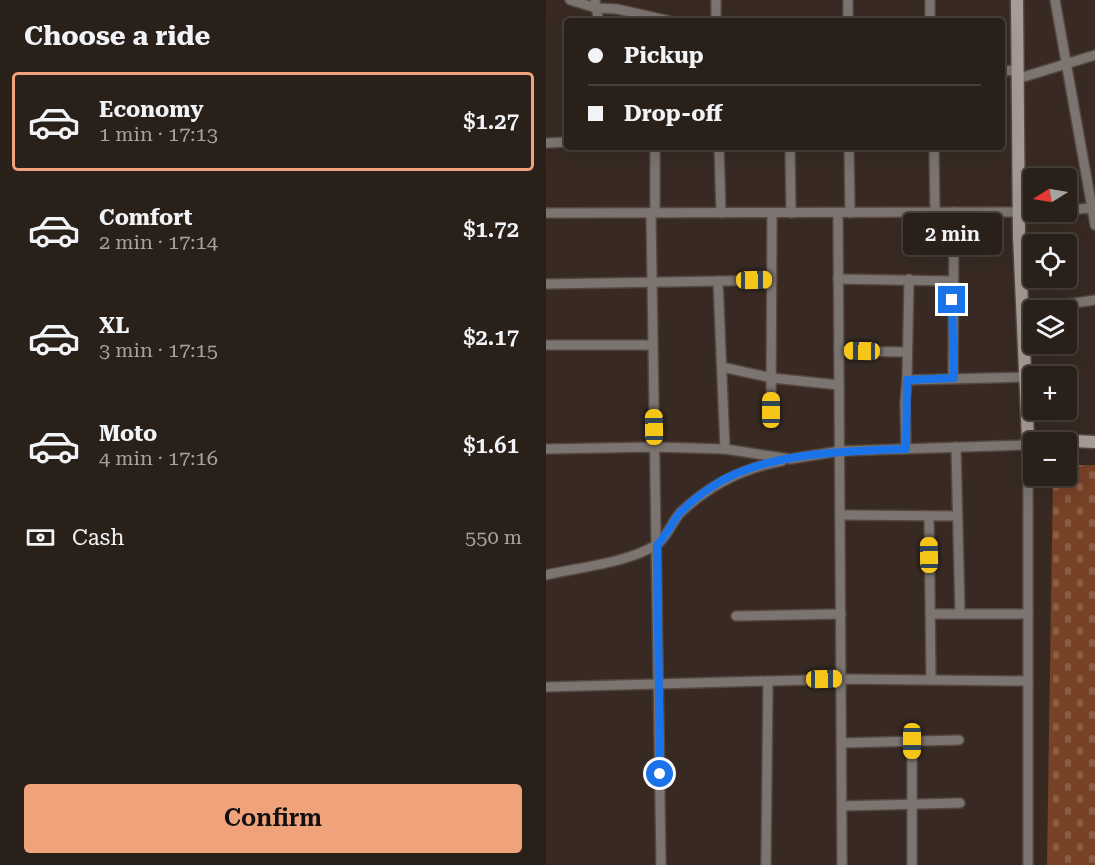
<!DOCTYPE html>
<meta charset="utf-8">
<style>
body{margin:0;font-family:"Roboto Serif",serif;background:#322823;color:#f1f3f6;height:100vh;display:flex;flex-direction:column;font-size:22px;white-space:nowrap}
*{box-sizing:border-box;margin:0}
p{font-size:20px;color:#a5a3a2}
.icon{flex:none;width:33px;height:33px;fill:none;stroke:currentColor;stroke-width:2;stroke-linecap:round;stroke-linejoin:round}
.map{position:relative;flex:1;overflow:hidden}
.details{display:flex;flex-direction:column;background:#2a201a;width:546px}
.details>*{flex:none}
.banner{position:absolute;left:18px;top:18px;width:441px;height:132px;border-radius:6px;box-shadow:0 6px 24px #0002,0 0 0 2px #463e39;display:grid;align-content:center;height:132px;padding:0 24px;background:#2a201a}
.needle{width:39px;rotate:259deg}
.fabs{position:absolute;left:477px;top:168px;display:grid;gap:12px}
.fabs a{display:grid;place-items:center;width:54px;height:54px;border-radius:6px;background:#2a201a;box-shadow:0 6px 24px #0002,0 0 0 2px #463e39;font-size:30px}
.end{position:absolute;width:27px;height:27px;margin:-14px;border:8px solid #1a73e8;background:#fff;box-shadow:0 0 0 3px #fff}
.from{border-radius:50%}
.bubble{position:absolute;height:42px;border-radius:6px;background:#2a201a;box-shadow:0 6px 24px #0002,0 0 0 2px #463e39;font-size:20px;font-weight:600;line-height:42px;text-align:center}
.car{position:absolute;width:18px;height:36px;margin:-18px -9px;border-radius:8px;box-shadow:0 0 4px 2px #0007;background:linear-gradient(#f5c518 24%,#345 0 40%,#f5c518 0 76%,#345 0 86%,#f5c518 0)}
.banner b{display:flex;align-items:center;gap:21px;height:57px;font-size:22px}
.banner b+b{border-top:2px solid #463e39}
.banner i{width:15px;height:15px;background:#f1f3f6}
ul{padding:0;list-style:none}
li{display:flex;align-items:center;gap:18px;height:99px;margin:0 12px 9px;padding:0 12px;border:3px solid transparent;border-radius:6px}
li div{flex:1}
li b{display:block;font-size:22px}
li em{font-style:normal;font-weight:600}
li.on{border-color:#f0a27a}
li>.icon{width:54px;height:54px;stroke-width:1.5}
h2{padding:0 24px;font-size:27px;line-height:72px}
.pay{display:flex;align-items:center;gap:15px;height:66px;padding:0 24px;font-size:22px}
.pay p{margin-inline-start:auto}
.action{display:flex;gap:12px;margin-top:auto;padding:12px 24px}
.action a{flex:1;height:69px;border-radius:6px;background:#f0a27a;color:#111;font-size:24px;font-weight:600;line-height:69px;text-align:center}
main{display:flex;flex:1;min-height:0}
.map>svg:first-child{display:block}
.cemetery{fill:url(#cemetery-stones)}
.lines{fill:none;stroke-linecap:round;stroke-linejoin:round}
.street-casing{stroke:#544740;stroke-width:12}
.secondary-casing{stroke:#544740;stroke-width:15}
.street{stroke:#7c7470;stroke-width:9}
.secondary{stroke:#a89c96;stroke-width:12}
.route{stroke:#1a73e8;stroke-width:8}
</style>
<main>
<section class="details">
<h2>Choose a ride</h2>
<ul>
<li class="on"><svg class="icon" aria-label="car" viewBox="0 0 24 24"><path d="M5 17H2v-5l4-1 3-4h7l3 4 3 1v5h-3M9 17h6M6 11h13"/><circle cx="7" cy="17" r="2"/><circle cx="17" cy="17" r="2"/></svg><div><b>Economy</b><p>1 min · 17:13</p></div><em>$1.27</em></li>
<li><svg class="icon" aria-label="car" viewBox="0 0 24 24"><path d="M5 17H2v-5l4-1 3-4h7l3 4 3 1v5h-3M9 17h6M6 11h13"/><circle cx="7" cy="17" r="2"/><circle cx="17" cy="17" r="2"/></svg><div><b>Comfort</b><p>2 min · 17:14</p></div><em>$1.72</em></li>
<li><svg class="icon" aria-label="car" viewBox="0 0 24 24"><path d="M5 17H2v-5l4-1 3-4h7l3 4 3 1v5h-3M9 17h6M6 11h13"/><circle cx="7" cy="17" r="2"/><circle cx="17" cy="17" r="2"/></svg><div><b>XL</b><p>3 min · 17:15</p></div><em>$2.17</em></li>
<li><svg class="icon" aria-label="car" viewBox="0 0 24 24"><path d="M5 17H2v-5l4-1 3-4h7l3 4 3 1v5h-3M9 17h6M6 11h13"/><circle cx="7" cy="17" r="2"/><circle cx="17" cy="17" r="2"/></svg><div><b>Moto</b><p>4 min · 17:16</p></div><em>$1.61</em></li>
</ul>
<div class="pay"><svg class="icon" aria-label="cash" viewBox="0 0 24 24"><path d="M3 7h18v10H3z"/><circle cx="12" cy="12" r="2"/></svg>Cash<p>550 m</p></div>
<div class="action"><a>Confirm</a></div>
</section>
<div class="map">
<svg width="549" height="865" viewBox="0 0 549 865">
<defs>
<pattern id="cemetery-stones" width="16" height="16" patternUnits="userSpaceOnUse" patternTransform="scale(1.5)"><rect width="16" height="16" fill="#774226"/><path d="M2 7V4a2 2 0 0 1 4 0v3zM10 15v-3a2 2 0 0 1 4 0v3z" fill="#8a5d45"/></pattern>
</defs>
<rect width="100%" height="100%" fill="#382a23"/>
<path class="cemetery" d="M521 465H549V865H501L507 476H520Z"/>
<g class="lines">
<g class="street-casing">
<g id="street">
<path d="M24 0 50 8 53 21"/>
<path d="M49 0 50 8 71 9 124 21"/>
<path d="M170 0V21"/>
<path d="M302 0V21"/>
<path d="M384 0V21"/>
<path d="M509 0 549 225"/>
<path d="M456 71 471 70"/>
<path d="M471 79 549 55"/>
<path d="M0 143 21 142"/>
<path d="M109 147V213"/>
<path d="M173 147 175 213"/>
<path d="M244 147 245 213"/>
<path d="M303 147 304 213"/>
<path d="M388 147 389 213"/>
<path d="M520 210 546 208"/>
<path d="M0 213 489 212"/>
<path d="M105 213 115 865"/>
<path d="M292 213 296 865"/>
<path d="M292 279 406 281"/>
<path d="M172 281 179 449"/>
<path d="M0 284 226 280"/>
<path d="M476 311 549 300"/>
<path d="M0 345H107"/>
<path d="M293 351 361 352"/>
<path d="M176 367 226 378 293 385"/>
<path d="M407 378 408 212"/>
<path d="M361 380 363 279"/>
<path d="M225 410 226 213"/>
<path d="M482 439V865"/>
<path d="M410 447 414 614"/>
<path d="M0 449 109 447 179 449 244 459 294 451 481 445"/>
<path d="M360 449 359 402 361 380 480 377"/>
<path d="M294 515 411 516"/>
<path d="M383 516 385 680"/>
<path d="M0 575C34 567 81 563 110 545 122 537 126 521 135 512 164 485 197 468 236 461"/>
<path d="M384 614H482"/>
<path d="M190 616 295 614"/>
<path d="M0 687 296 679 482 681"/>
<path d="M296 743 413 740"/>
<path d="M296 806 414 803"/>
<path d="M220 865 222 681"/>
<path d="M366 865V741"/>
</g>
</g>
<g class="secondary-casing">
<path id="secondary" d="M471 0 473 236 482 439 549 442"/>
</g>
<use href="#street" class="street"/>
<use href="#secondary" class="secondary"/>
</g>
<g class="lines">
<path class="route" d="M114 774 111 545C120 536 125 525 132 515 141 505 156 493 167 486 218 452 301 451 360 449L361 380 408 378 406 300"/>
</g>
</svg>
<div class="fabs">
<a><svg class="needle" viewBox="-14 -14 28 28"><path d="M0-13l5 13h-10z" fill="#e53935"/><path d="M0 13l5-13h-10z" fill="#a5a3a2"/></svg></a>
<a><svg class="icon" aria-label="locate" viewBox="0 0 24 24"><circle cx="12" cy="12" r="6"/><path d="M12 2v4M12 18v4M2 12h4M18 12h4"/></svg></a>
<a><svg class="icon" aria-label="layers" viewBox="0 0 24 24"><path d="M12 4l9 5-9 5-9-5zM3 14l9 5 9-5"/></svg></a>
<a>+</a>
<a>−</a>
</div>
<i class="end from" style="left:114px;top:774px"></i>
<i class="end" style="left:406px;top:300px"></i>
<div class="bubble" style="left:357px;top:213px;width:99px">2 min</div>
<i class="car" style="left:208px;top:280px;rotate:89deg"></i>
<i class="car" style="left:316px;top:351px;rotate:271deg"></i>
<i class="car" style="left:225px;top:410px;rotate:0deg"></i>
<i class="car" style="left:108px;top:427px;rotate:359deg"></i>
<i class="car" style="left:383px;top:555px;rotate:359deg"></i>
<i class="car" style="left:278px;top:679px;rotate:89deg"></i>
<i class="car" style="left:366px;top:741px;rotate:180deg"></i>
<div class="banner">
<b><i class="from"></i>Pickup</b>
<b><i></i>Drop-off</b>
</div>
</div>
</main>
